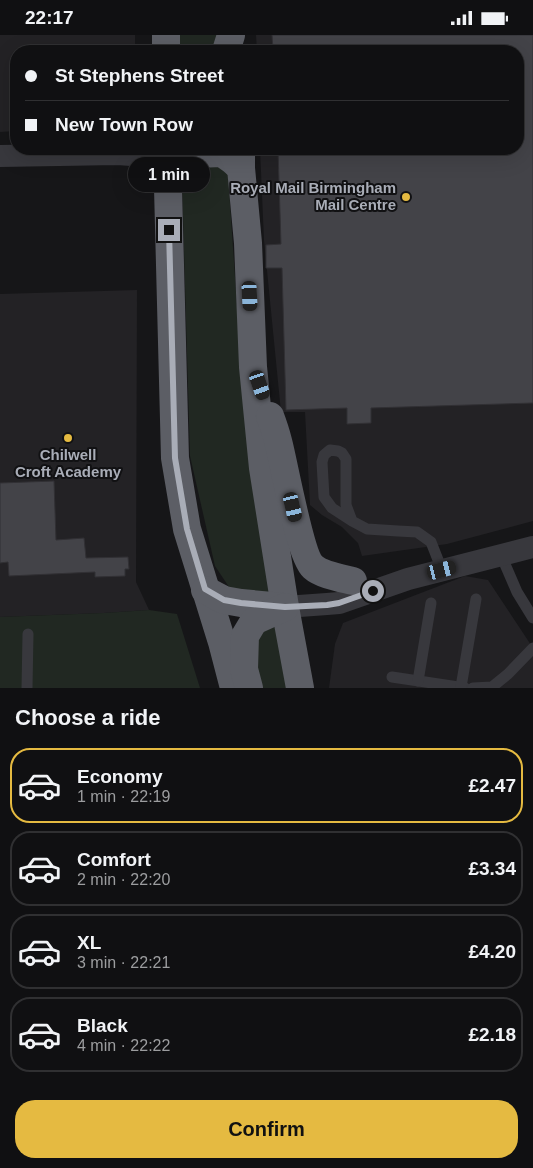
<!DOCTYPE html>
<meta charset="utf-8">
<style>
body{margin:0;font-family:Arial,sans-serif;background:#1e1e20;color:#f1f3f6;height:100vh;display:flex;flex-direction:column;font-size:19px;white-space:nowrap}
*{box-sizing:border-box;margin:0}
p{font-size:16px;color:#9c9d9f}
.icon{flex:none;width:28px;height:28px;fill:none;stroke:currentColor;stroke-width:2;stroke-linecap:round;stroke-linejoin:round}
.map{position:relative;height:653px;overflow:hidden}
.side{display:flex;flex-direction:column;background:#101012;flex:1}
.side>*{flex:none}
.top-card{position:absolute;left:10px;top:10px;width:514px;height:110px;border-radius:20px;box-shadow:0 5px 20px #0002,0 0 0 1px #303032;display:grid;align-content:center;height:110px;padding:0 15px;background:#101012}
.end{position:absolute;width:22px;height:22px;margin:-11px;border:6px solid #a9adb7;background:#111;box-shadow:0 0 0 2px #111}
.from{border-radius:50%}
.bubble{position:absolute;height:35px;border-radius:18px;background:#101012;box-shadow:0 5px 20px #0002,0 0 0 1px #303032;font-size:16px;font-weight:700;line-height:35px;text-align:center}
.car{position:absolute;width:15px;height:30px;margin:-15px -8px;border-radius:6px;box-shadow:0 0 4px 1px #0007;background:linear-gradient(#222 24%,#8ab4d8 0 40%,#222 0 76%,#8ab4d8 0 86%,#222 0)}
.top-card b{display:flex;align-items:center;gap:18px;height:48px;font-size:19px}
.top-card b+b{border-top:1px solid #303032}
.top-card i{width:12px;height:12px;background:#f1f3f6}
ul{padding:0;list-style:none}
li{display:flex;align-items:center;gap:15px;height:75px;margin:0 10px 8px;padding:0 5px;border:2px solid #303032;border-radius:20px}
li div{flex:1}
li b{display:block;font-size:19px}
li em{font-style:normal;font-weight:700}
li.on{border-color:#e5ba41}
li>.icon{width:45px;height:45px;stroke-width:1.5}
h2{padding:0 15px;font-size:22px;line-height:60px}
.button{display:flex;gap:10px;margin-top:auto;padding:10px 15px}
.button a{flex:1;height:58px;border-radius:20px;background:#e5ba41;color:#111;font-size:20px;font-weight:700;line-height:58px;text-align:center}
.status{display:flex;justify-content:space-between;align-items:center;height:35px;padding:0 25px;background:#101012;direction:ltr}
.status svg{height:14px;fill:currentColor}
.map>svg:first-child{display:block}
.built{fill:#232225}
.green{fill:#212822}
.building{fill:#434348;stroke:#313034}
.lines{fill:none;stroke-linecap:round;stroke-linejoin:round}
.service{stroke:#38383d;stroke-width:11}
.minor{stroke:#38383d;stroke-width:22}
.trunk{stroke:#5c5e65;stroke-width:28}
.route{stroke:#a9adb7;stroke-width:6}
.poi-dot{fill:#e5ba41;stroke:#111113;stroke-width:2}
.labels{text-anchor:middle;stroke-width:4;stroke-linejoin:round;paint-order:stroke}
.poi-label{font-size:15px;font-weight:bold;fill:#a9adb7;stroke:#111113;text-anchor:end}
</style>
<div class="status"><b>22:17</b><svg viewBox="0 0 49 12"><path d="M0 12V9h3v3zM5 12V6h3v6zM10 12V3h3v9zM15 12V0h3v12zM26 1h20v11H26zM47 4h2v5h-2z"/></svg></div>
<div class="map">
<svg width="533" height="653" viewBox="0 0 533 653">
<rect width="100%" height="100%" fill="#161618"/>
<g class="built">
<path d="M0 0H135V16H16V96L0 97Z"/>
<path d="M256 0H533V486L447 509 362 521 358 508 342 492 322 480 310 470 305 377H281L264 205 260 114H518V16H257Z"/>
<path d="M137 255 136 547 149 575 104 578 0 582V259Z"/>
<path d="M465 541 488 545 533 613V653H329L335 609 343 588Z"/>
</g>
<g class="green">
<path d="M178 0H221L218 16H178Z"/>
<path d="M206 132H225L228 139 244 375 270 557 256 562 229 552 215 531 190 421 182 146 188 136Z"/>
<path d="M149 575 177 579 200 653H0V582L104 578Z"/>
<path d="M277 587 293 653H260L253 606 262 592Z"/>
</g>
<g class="building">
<path d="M272 0H533V368L371 373V388L347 389V373L286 375 282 233H266V210L281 209 278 114H518V16H273Z"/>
<path d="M54 446 56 505 84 503 86 523 128 522 129 534H125V541L95 542V537L9 541 8 527 0 528V448Z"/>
</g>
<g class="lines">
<g class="service">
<path d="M352 486 346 470V424L342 418 338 416 330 415 324 420 322 427 324 462 332 473 352 486 367 494 398 496 417 497 431 507 442 535"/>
<path d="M501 520 517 557 533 583"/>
<path d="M392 642 465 653"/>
<path d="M418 646 431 568"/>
<path d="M461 652 476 564"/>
<path d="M27 653 28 599"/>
<path d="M473 653 492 652 508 639 533 613"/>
</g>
<g class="minor">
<path d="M0 121 117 119 147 121 167 120"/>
<path d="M285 572 327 569 339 568 408 544 533 512"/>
</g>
<g class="trunk">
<path d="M166 0V16"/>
<path d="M226 16 231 0"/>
<path d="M167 114 175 423 187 494 222 607 234 653"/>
<path d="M241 114V133L248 208 253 332 263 433 285 572 300 653"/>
<path d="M167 120 222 118 232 125 241 133"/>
<path d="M270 381C273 389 276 398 278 406 284 428 300 521 313 532 322 540 341 543 353 546"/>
<path d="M205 555 224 565 241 568 283 572"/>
<path d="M249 653 244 634 245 601 254 586 285 572"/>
</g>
</g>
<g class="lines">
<path class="route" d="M169 195 175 423 187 494 205 554 224 565 241 568 285 572 327 570 339 568 373 556"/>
</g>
<g class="poi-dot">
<circle cx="406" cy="162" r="5"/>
<circle cx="68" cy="403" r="5"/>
</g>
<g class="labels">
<g class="poi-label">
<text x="396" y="158">Royal Mail Birmingham<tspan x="396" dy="17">Mail Centre</tspan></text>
<text x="68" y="425" text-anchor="middle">Chilwell<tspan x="68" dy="17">Croft Academy</tspan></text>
</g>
</g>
</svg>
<i class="end from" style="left:373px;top:556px"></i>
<i class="end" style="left:169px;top:195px"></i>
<div class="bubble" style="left:128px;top:122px;width:82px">1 min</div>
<i class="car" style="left:250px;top:261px;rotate:177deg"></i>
<i class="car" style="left:260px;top:350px;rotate:161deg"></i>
<i class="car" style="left:293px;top:472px;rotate:167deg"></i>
<i class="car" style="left:442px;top:535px;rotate:76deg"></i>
<div class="top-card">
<b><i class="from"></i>St Stephens Street</b>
<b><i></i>New Town Row</b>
</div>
</div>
<section class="side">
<h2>Choose a ride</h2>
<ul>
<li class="on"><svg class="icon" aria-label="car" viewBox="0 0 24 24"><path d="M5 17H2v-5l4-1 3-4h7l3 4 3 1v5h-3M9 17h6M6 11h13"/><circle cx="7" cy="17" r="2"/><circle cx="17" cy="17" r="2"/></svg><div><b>Economy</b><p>1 min · 22:19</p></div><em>£2.47</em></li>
<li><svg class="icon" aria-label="car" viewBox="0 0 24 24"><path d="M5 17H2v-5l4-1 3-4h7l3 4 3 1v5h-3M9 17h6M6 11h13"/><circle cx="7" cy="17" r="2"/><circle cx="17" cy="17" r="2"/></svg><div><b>Comfort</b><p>2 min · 22:20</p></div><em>£3.34</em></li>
<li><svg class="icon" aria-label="car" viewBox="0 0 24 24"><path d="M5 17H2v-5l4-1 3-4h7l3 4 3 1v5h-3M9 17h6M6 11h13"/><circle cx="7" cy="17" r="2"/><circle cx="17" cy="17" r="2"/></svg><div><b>XL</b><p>3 min · 22:21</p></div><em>£4.20</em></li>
<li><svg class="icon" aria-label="car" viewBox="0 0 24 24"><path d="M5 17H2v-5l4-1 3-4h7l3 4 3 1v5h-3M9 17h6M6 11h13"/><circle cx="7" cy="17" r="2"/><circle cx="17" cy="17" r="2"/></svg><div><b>Black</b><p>4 min · 22:22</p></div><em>£2.18</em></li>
</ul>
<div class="button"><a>Confirm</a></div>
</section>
